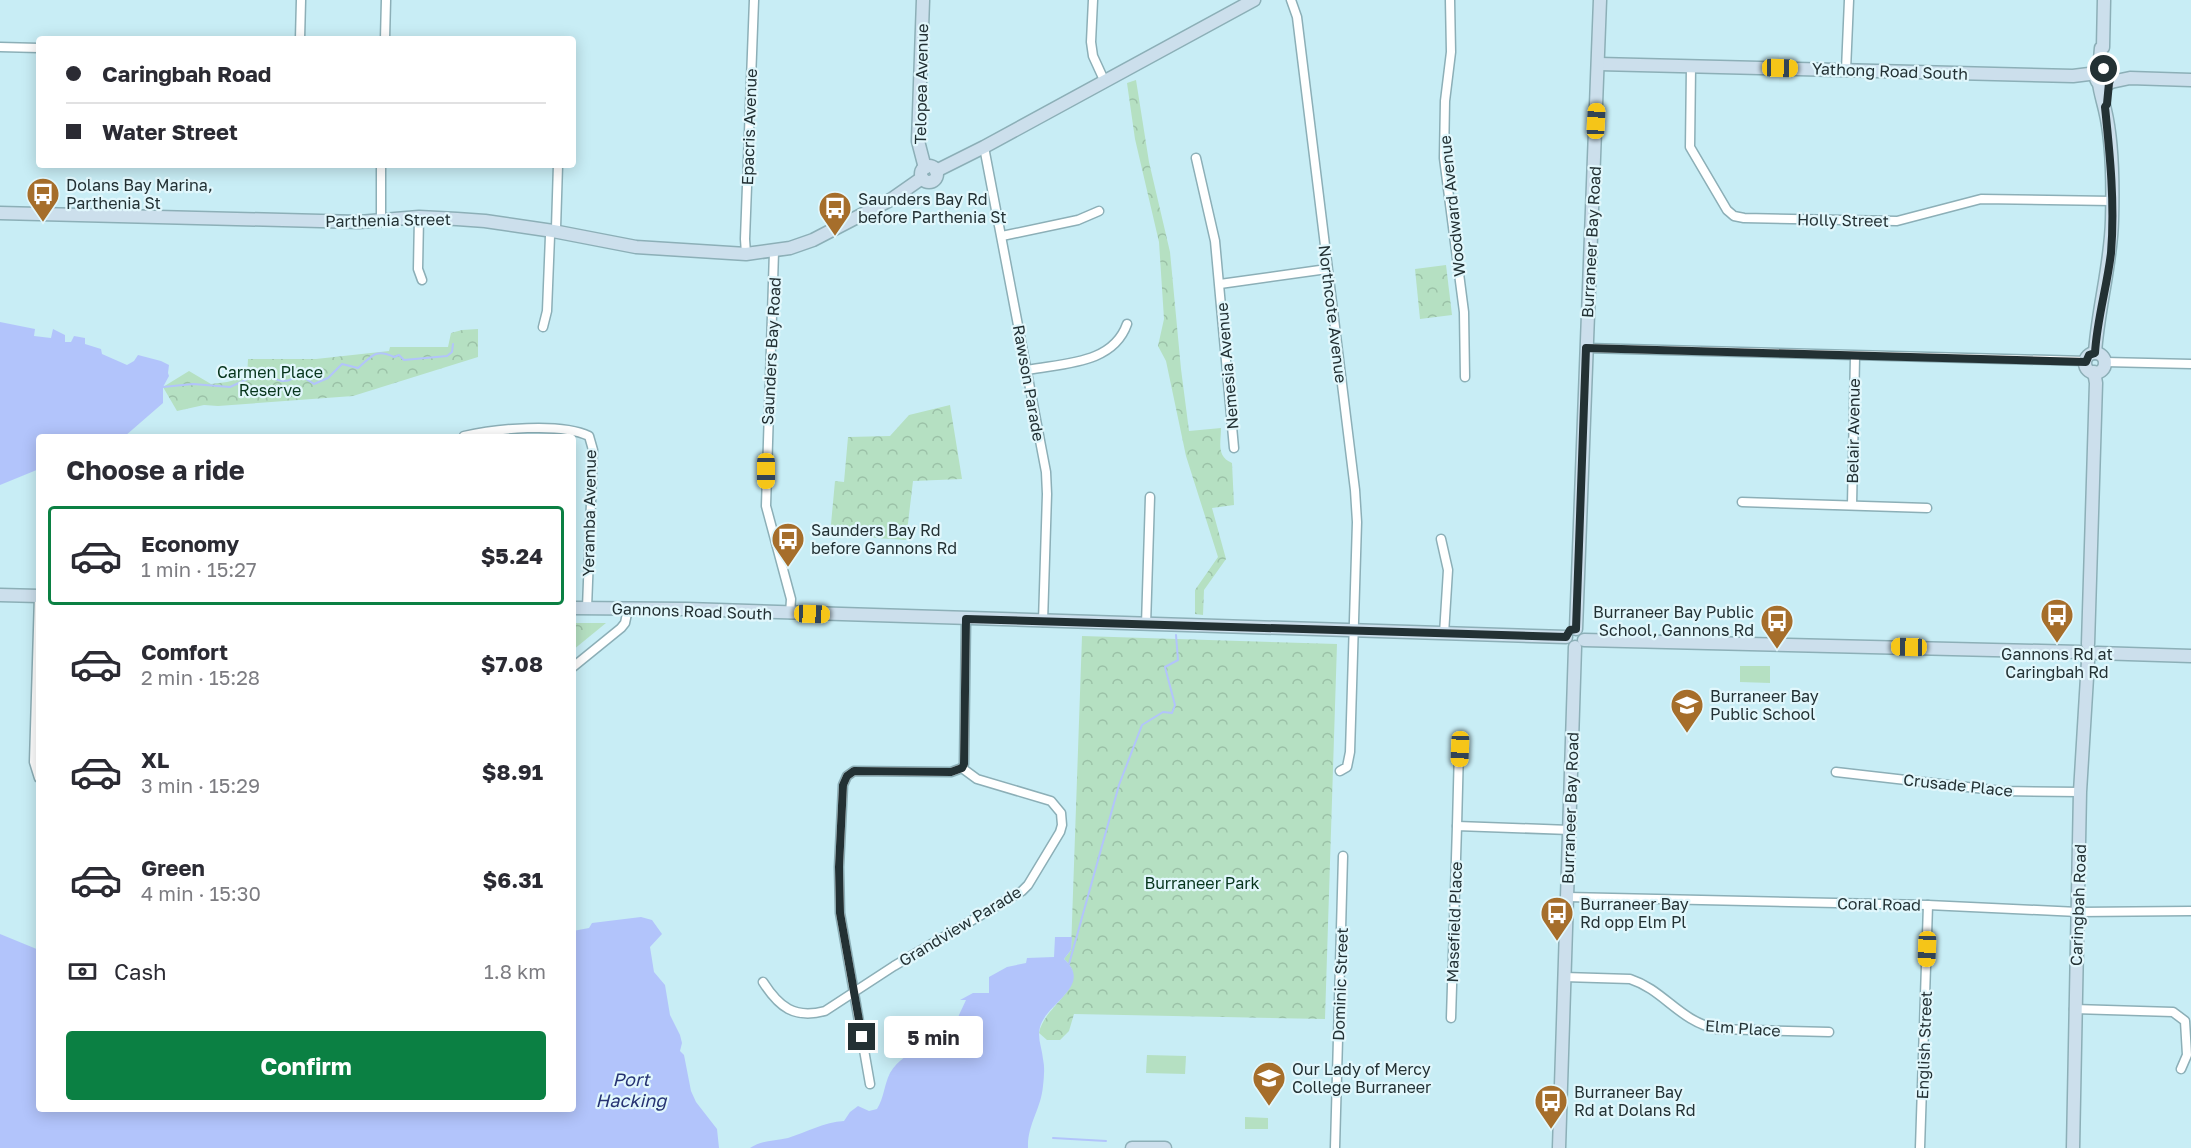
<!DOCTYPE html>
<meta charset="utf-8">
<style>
body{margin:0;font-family:"Golos Text",sans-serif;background:#f7f7f7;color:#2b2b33;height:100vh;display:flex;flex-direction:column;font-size:22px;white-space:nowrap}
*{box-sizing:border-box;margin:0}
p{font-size:20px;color:#7c7c81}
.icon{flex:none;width:33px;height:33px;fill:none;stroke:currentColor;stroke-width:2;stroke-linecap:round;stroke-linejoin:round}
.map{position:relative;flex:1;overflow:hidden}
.drawer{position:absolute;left:36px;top:434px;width:540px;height:678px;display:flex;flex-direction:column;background:#fff;border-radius:6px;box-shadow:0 3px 15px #0003}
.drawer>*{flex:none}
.guide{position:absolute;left:36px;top:36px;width:540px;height:132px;border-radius:6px;box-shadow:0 3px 15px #0003;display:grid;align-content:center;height:132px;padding:0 30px;background:#fff}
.end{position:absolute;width:27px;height:27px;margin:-14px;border:8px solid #233134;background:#fff;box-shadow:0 0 0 3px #fff}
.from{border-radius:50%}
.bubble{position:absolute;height:42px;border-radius:6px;background:#fff;box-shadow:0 3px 15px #0003;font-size:20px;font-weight:700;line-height:42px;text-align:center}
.car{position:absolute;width:18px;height:36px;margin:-18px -9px;border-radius:8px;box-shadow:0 0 4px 2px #0007;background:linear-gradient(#f5c518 24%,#345 0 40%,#f5c518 0 76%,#345 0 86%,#f5c518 0)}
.guide b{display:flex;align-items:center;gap:21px;height:57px;font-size:22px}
.guide b+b{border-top:2px solid #e1e1e2}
.guide i{width:15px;height:15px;background:#2b2b33}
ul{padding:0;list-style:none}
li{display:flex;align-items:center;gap:18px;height:99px;margin:0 12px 9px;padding:0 18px;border:3px solid transparent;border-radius:6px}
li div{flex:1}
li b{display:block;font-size:22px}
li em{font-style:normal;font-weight:700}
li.selected{border-color:#0b8043}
li>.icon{width:54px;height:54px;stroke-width:1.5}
h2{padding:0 30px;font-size:27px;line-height:72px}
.pay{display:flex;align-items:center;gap:15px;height:66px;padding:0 30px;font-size:22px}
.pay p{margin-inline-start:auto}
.cta{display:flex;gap:12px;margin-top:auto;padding:12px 30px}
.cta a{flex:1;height:69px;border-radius:6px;background:#0b8043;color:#fff;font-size:24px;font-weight:700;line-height:69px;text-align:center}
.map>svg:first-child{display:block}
.park{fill:url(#park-crowns)}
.pitch{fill:#b5e0c2}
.water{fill:#b2c4fb}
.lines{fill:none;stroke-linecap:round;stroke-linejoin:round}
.stream{stroke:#b2c4fb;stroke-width:2}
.street-casing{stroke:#8cafb7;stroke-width:11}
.secondary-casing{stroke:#8cafb7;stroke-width:15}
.street{stroke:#fff;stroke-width:8}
.secondary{stroke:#ccdfec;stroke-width:12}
.route{stroke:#233134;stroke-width:8}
.labels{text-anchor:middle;stroke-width:4.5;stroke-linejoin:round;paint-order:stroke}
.street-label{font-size:16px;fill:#233134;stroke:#e1f7fc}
.poi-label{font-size:16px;fill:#233134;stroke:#e1f7fc;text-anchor:start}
.park-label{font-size:16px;fill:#06341b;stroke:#e1f7fc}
.water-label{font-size:18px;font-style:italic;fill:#263372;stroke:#e1f7fc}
</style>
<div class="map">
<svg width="2191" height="1148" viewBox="0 0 2191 1148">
<defs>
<pattern id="park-crowns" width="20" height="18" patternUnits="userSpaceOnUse" patternTransform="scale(1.5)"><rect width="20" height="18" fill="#b5e0c2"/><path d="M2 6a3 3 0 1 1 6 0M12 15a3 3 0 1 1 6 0" fill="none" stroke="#9bc1a7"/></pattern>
</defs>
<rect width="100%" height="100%" fill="#c8edf5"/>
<g class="park">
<path d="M1136 80 1149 162 1170 252 1181 369 1189 431 1221 428C1221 443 1216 456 1232 463L1234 505 1212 508 1226 559 1204 590 1203 615 1195 614V590L1218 557 1186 456 1166 361 1158 346 1164 319 1159 242 1135 139 1127 83Z"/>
<path d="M1446 265 1452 315 1420 319 1415 269Z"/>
<path d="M478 329V357L353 396 218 406 204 405 177 411 163 387 189 371 211 384 227 382 247 377 248 359H316L389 351 390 347H448L451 333 462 330Z"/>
<path d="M950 405 962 479 913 481 906 540 830 535 835 481 844 482 848 437 890 436 909 415Z"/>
<path d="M573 623H606L573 650Z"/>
<path d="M1082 636 1337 644 1325 1019 1074 1014 1069 1031 1060 1040H1047L1039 1033C1044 1005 1093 985 1064 959L1071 950Z"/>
</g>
<g class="pitch">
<path d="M1740 666H1770V683L1740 682Z"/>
<path d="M1147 1055 1186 1056 1185 1074 1146 1073Z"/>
<path d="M1245 1117 1268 1118V1129H1245Z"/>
</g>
<g class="water">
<path d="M0 322 35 329 34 336 51 338 53 329 65 335V342H71L74 336 85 338V344L101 349 102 354 127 365 134 361 138 355 161 361 169 365 168 373 169 376 163 387V403L125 436H39V469L0 485Z"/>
<path d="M641 917 652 920 662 934 650 947 654 972 665 985 670 1015 680 1035 682 1043 680 1051 684 1055 691 1091 696 1102 717 1129 719 1148H0V934L39 950V1108H573V931L589 928 592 923Z"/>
<path d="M1055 937H1072L1071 950 1064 959C1094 986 1046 1003 1040 1027 1037 1038 1042 1048 1043 1059 1045 1068 1044 1077 1043 1086 1041 1109 1027 1125 1028 1148H750C762 1140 774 1141 788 1138 807 1132 824 1122 844 1121L850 1112 858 1106 869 1111 877 1109C884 1098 884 1085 890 1073 907 1046 929 1052 952 1038L959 1015 966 1000H960L973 993H989V977L1007 967 1026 963 1027 958 1054 957Z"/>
</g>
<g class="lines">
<g class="stream">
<path d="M163 387 193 384 230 387 263 372C269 375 275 380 282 381 297 382 292 369 314 384L328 378 342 364 358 368C372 356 376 348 394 357L399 355 404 360 447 356 452 352 453 344"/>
<path d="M1069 964 1119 785 1142 725 1163 712 1172 713 1175 705 1165 667 1178 660 1176 635"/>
<path d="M1053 1138 1106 1141"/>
</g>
<g class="street-casing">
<g id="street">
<path d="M1093 0 1091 42 1093 56 1104 80"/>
<path d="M1291 0 1297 17 1355 490 1357 522 1350 752 1347 767 1340 771"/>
<path d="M1450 0 1451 52 1445 101 1444 158 1464 312 1465 377"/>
<path d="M300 39 301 0"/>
<path d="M385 39 386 0"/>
<path d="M0 47 39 48"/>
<path d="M1691 67 1690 147 1727 210 1734 216 1744 218 1897 221 1981 199 2112 201"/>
<path d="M1846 70 1849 0"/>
<path d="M984 147 1046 472 1047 494 1043 622"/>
<path d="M1196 158 1215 241 1234 448"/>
<path d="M419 217 418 269 422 280"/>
<path d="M381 221V165"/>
<path d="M1002 236 1078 220 1099 211"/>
<path d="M774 251 766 506 791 599 790 614"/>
<path d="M746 254 745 239 754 0"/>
<path d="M1220 284 1327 269"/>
<path d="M543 327 547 311 550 236 556 228 558 165"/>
<path d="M1586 348 2086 361"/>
<path d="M2105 362 2191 364"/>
<path d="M1028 370C1064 363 1113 364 1127 324"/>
<path d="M464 436C495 429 560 422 589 436L593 450 587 608"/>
<path d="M1742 502 1927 508"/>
<path d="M1852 505 1855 357"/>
<path d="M1441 539 1448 570 1444 634"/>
<path d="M39 596 34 762 39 778"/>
<path d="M1146 625 1150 497"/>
<path d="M573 667 621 628 625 623 628 609"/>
<path d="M1836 772 2002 791 2080 792"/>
<path d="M1457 826 1459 749"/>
<path d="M1567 897 1928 905 2078 912 2191 911"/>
<path d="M1564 977 1630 979C1664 990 1679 1021 1717 1029L1829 1032"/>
<path d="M763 982C779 1007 794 1019 825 1011L894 966 1022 891 1028 885 1060 832 1062 825 1061 813 1051 801 977 779 962 768"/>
<path d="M2074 1009 2173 1012 2185 1021 2187 1055 2181 1069"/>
<path d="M1451 1018 1457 826 1570 830"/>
<path d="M870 1084 840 913 839 867 843 785 847 776 854 771 951 772 962 768 964 764 966 619"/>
<path d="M1335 1148 1343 856"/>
<path d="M1920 1148 1928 905"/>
</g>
</g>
<g class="secondary-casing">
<g id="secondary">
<path d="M923 0 918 141 925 168"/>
<path d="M1599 64 2073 76 2097 73"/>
<circle cx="2104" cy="77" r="8"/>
<path d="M2099 71 2101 48 2103 47 2104 0"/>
<path d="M2111 82 2130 78 2191 80"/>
<circle cx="929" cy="174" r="8"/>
<path d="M936 171 984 147 1254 0"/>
<path d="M0 213 359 222 419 217 457 219 485 221 553 231 636 247 746 254 790 248 813 240 892 199 922 178"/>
<path d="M2095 353C2098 308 2111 265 2112 220 2113 186 2113 143 2105 110 2103 101 2100 92 2099 83"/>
<circle cx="2095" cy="363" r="10"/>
<path d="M0 595 39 596"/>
<path d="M573 608 687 609 1566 637"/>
<path d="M1576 629 1600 0"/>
<path d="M1584 640 2079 652"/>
<path d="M2088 644 2096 383 2094 372"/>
<path d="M2097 653 2191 656"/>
<path d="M1132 1148H1165"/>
<path d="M1559 1148 1575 647"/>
<path d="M2073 1148 2080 792 2088 661"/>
</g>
</g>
<use href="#street" class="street"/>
<use href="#secondary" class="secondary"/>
</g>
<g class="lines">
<path class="route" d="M862 1037 840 913 839 867 843 785 847 776 854 771 951 772 962 768 964 764 966 619 1566 637 1570 630 1576 629 1586 348 2086 362 2089 355 2095 353C2097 319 2107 287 2111 253 2115 205 2110 155 2105 107L2107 104 2109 83 2112 75 2109 70 2104 69"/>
</g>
<defs>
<g id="bus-pin" transform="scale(1.725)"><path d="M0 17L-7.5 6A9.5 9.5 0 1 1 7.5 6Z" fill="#a66e2b" stroke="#e1f7fc"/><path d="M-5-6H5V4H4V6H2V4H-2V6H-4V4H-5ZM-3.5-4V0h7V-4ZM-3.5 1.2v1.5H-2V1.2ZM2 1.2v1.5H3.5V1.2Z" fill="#fff"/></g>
<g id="school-pin" transform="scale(1.725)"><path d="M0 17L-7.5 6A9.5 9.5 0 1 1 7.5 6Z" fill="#a66e2b" stroke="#e1f7fc"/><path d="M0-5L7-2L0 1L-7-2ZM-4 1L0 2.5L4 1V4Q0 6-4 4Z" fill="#fff"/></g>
</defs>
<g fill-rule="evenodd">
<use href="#bus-pin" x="43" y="194"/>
<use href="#bus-pin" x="835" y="208"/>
<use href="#bus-pin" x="788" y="539"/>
<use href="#bus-pin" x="2057" y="615"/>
<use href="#bus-pin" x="1777" y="621"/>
<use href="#school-pin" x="1687" y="705"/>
<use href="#bus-pin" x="1557" y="913"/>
<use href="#school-pin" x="1269" y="1078"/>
<use href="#bus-pin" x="1551" y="1101"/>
</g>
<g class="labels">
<g class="street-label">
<text transform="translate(1890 71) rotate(2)" y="6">Yathong Road South</text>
<text transform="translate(921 84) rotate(-89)" y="6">Telopea Avenue</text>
<text transform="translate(749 127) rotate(-88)" y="6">Epacris Avenue</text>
<text transform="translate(1452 206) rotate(-96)" y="6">Woodward Avenue</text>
<text transform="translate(388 220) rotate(-1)" y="6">Parthenia Street</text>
<text transform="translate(1843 220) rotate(1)" y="6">Holly Street</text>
<text transform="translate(1591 242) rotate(-87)" y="6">Burraneer Bay Road</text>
<text transform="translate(1333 314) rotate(83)" y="6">Northcote Avenue</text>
<text transform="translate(771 351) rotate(-87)" y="6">Saunders Bay Road</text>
<text transform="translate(1227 366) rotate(-95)" y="6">Nemesia Avenue</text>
<text transform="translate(1029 383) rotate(80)" y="6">Rawson Parade</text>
<text transform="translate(1853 431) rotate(-89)" y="6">Belair Avenue</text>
<text transform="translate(589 513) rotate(-89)" y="6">Yeramba Avenue</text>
<text transform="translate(692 611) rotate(2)" y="6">Gannons Road South</text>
<text transform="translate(1958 785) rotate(6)" y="6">Crusade Place</text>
<text transform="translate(1570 808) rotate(-88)" y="6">Burraneer Bay Road</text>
<text transform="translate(1879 904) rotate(1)" y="6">Coral Road</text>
<text transform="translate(2078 905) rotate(-88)" y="6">Caringbah Road</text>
<text transform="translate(1454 922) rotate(-88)" y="6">Masefield Place</text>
<text transform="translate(960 926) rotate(-31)" y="6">Grandview Parade</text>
<text transform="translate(1340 984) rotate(-88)" y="6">Dominic Street</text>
<text transform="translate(1743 1028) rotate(4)" y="6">Elm Place</text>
<text transform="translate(1924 1045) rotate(-88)" y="6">English Street</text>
</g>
<g class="poi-label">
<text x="66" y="191">Dolans Bay Marina,<tspan x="66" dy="18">Parthenia St</tspan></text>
<text x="858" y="205">Saunders Bay Rd<tspan x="858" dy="18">before Parthenia St</tspan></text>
<text x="811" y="536">Saunders Bay Rd<tspan x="811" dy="18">before Gannons Rd</tspan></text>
<text x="1754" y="618" text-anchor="end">Burraneer Bay Public<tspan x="1754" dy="18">School, Gannons Rd</tspan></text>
<text x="2057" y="660" text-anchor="middle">Gannons Rd at<tspan x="2057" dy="18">Caringbah Rd</tspan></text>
<text x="1710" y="702">Burraneer Bay<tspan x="1710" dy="18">Public School</tspan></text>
<text x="1580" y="910">Burraneer Bay<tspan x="1580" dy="18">Rd opp Elm Pl</tspan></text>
<text x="1292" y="1075">Our Lady of Mercy<tspan x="1292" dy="18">College Burraneer</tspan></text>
<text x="1574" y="1098">Burraneer Bay<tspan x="1574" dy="18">Rd at Dolans Rd</tspan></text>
</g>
<g class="park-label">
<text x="270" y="378">Carmen Place<tspan x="270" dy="18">Reserve</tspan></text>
<text x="1202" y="889">Burraneer Park</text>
</g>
<g class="water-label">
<text x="631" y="1086">Port<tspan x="631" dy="21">Hacking</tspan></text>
</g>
</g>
</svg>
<i class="end from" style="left:2104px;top:69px"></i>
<i class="end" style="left:862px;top:1037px"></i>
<div class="bubble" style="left:884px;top:1016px;width:99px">5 min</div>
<i class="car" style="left:1780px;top:68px;rotate:91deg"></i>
<i class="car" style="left:1596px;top:121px;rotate:3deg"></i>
<i class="car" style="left:766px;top:471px;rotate:180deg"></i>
<i class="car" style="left:812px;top:614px;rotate:92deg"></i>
<i class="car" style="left:1909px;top:647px;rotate:271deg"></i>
<i class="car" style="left:1460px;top:749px;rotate:182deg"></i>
<i class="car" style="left:1927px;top:949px;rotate:182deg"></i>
<div class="guide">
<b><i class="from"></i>Caringbah Road</b>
<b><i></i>Water Street</b>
</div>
<section class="drawer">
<h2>Choose a ride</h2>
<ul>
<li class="selected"><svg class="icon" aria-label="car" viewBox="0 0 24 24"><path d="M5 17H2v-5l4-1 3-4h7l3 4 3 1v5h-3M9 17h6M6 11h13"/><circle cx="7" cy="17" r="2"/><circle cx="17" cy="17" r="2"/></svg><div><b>Economy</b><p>1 min · 15:27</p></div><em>$5.24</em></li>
<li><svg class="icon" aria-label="car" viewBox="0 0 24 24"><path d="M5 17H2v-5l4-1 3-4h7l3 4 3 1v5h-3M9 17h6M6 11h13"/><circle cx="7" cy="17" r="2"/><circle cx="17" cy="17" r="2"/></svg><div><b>Comfort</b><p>2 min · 15:28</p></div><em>$7.08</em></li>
<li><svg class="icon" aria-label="car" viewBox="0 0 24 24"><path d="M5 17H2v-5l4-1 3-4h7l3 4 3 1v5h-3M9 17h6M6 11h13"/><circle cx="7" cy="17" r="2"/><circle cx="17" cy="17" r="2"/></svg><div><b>XL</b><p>3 min · 15:29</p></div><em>$8.91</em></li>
<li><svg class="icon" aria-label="car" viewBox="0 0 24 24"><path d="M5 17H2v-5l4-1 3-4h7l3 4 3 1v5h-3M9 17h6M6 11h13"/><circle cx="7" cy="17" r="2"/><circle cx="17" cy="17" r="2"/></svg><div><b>Green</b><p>4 min · 15:30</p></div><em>$6.31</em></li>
</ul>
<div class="pay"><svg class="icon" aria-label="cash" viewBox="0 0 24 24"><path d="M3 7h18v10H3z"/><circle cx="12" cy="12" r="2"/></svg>Cash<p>1.8 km</p></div>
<div class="cta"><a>Confirm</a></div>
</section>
</div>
